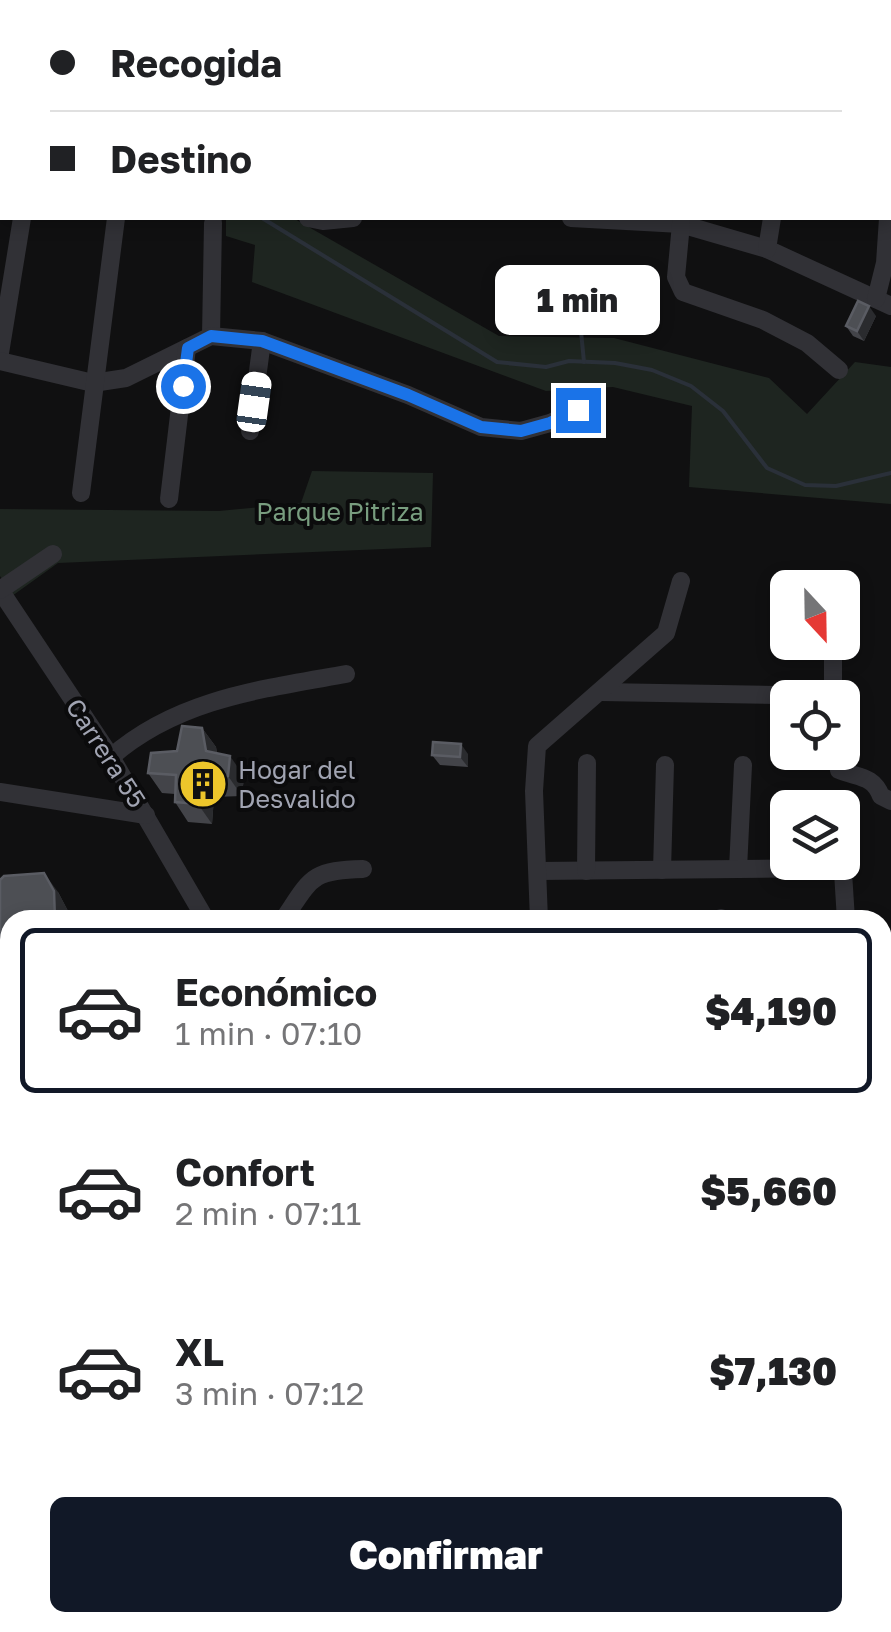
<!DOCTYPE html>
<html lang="es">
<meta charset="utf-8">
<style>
body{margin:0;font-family:"Golos Text",sans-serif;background:#f2f2f2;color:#202124;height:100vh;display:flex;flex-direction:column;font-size:38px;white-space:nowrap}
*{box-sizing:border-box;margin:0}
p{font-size:32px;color:#757577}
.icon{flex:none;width:55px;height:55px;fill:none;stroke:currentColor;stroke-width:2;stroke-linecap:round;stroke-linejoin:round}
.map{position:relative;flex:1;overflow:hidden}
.drawer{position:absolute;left:0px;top:910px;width:892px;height:722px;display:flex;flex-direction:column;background:#fff;border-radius:30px 30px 0 0;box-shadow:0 5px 15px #0003}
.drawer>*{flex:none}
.top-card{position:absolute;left:0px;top:0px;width:892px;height:220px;box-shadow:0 5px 15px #0003;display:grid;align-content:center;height:220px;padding:0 50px;background:#fff}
.needle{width:65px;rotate:158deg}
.tools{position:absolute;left:770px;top:570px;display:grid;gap:20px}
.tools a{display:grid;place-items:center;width:90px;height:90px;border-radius:15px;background:#fff;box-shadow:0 5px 15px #0003;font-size:50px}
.end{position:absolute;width:45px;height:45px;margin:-22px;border:12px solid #1a73e8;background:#fff;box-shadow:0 0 0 5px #fff}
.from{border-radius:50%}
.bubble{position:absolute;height:70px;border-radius:15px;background:#fff;box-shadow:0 5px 15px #0003;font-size:32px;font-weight:800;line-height:70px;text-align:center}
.car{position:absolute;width:30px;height:60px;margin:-30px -15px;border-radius:12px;box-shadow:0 0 8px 2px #0007;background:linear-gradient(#fff 24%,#345 0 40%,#fff 0 76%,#345 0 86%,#fff 0)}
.top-card b{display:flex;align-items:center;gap:35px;height:95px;font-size:38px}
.top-card b+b{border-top:2px solid #e0e0e0}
.top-card i{width:25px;height:25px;background:#202124}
ul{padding:18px 0 0;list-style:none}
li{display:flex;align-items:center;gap:30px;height:165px;margin:0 20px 15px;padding:0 30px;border:5px solid transparent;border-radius:15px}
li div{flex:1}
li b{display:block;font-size:38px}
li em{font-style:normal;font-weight:800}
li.selected{border-color:#111827}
li>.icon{width:90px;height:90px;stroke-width:1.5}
.action{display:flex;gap:20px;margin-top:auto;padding:20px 50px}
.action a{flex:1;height:115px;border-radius:15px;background:#111827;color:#fff;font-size:40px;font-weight:800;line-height:115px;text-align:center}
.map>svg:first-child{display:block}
.green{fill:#1e2520}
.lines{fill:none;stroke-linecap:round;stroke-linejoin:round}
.stream{stroke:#2a3039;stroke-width:4}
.path{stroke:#37383d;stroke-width:2.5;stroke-dasharray:5 8;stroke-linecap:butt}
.minor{stroke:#313136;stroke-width:18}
.wall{fill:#434449}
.shaded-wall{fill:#2a2b2e}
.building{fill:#4d4f54;stroke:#5a5c63;stroke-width:2.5}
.route{stroke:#1a73e8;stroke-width:12}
.labels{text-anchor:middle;stroke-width:8;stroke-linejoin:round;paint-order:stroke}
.park-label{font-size:25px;fill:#789d7f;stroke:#0b0b0c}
.street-label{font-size:25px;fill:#a1a4b2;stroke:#0b0b0c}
.poi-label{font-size:25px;fill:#a1a4b2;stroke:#0b0b0c;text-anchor:start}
</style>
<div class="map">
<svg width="891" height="1632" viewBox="0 0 891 1632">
<rect width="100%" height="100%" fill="#101011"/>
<g class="green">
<path d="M226 218H293L499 336 614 338 769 378 807 414 855 362 891 367V504L689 487 692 406 613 387 546 391 252 282 255 245 226 236Z"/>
<path d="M312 471 433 473 431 547 58 563 12 596 0 576V509L219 511 301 503Z"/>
</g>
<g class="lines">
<g class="stream">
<path d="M176 2 180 0"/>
<path d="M262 218 497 362 546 367 569 361 615 363 652 370 691 386 723 411 767 468 805 485 836 486 891 473"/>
<path d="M575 270 584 362"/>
</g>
<path class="path" d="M0 1597 10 1596"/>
<g class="minor">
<path d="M397 0 398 2"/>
<path d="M652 0 653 2"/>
<path d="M688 0 695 2"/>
<path d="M115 2 120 0"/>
<path d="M520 2 521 0"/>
<path d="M0 22 2 24"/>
<path d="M890 36H891"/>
<path d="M890 69 891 95"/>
<path d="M890 151 891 137"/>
<path d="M0 181 2 180"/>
<path d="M308 218 323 221 353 218"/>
<path d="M571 218 681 224 767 249 891 306"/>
<path d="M681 224 676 277 683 292 763 320 807 343 839 370"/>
<path d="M767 249 772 218"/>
<path d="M876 299 885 263 888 218"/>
<path d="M211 336 213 223"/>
<path d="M0 353 22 218"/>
<path d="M0 361 93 383 126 378 211 336 262 341 408 395 481 427 521 431 550 423 577 410"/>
<path d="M250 431 262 341"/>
<path d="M81 493 116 218"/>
<path d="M169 499 187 348"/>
<path d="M0 590 111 757 206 920"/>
<path d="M0 590 53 554"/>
<path d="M833 642V698"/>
<path d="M601 692 833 696"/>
<path d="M836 752 839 770C858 778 873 775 881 796L891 801"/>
<path d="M111 757C177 699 262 689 346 674"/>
<path d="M0 792 146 815"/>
<path d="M738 869 743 765"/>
<path d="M662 870 665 765"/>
<path d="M538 871 829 868 843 872 846 920"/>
<path d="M586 871 587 763"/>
<path d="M721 918V920"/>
<path d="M283 920C311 879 310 870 363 869"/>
<path d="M539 920 534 791 537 746 666 633 681 581"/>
<path d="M882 1208 891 1202"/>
<path d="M882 1366 891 1364"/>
<path d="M882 1440 891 1438"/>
<path d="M882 1545 891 1543"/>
<path d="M0 1568 10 1567"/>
<path d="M0 1615 10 1614"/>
<path d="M592 1622V1632"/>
<path d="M666 1632 669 1622"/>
</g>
</g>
<g class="wall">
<path d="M876 316 864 341 853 336 846 326Z"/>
<path d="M202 728 216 747 217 753 244 776 242 796 214 797 212 824 188 822 175 802V794L162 793 148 773 177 751Z"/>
<path d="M468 754V767L440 765 432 755Z"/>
<path d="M0 880 58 892 68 911V920H10V960L0 951Z"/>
<path d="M10 1362V1458L0 1454V1363Z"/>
</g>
<g class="shaded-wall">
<path d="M869 306 876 316 864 341 857 331Z"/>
<path d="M202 728 216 747 220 771 206 751Z"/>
<path d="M461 744 468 754V767L460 757Z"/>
<path d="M230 756 244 776 242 796 228 776Z"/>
<path d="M200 777 214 797 212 824 198 804Z"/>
<path d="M44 873 58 892 68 911V920H55Z"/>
</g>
<g class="building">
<path d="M858 301 869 306 857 331 846 326Z"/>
<path d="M182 726 202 728 206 751 230 756 228 776 200 777 198 804 175 802 176 775 148 773 151 753 177 751Z"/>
<path d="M433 742 461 744 460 757 432 755Z"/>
<path d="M44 873 54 891 55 920H10V953L0 944V880L4 876Z"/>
<path d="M10 1362V1438L0 1440V1363Z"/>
</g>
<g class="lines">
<path class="route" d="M183 386 188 348 211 336 262 341 408 395 481 427 521 431 550 423 578 410"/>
</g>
<defs>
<g id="building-disc" transform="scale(2.5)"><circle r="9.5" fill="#edc62b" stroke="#0b0b0c"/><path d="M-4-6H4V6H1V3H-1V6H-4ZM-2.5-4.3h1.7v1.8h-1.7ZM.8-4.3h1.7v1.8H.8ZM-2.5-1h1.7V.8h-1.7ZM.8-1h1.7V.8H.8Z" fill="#111"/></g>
</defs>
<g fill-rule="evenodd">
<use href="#building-disc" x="203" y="784"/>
</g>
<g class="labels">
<g class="park-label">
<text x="340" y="521">Parque Pitriza</text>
</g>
<g class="street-label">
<text transform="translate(106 753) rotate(57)" y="9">Carrera 55</text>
</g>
<g class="poi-label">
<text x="238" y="779">Hogar del<tspan x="238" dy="29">Desvalido</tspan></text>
</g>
</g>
</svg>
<div class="tools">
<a><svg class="needle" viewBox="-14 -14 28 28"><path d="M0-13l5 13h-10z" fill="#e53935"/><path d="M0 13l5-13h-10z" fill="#757577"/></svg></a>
<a><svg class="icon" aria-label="locate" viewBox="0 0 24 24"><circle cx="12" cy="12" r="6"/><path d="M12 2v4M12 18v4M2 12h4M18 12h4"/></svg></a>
<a><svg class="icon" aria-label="layers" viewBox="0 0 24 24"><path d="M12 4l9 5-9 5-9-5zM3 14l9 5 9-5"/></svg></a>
</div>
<i class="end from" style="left:183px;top:386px"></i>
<i class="end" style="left:578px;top:410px"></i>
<div class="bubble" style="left:495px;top:265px;width:165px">1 min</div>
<i class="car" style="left:254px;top:402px;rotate:8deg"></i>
<div class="top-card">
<b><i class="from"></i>Recogida</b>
<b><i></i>Destino</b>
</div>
<section class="drawer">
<ul>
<li class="selected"><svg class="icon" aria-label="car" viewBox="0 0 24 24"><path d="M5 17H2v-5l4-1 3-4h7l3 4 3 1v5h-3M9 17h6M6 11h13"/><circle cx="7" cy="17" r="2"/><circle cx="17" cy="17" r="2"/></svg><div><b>Económico</b><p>1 min · 07:10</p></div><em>$4,190</em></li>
<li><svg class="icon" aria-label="car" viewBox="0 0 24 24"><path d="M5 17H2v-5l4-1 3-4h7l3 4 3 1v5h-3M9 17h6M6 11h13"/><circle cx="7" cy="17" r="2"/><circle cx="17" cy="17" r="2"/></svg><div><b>Confort</b><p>2 min · 07:11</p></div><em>$5,660</em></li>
<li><svg class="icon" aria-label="car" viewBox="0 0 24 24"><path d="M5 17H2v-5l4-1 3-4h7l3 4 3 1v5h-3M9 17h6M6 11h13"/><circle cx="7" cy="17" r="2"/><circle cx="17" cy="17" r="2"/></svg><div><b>XL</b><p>3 min · 07:12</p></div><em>$7,130</em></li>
</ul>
<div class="action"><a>Confirmar</a></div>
</section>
</div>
